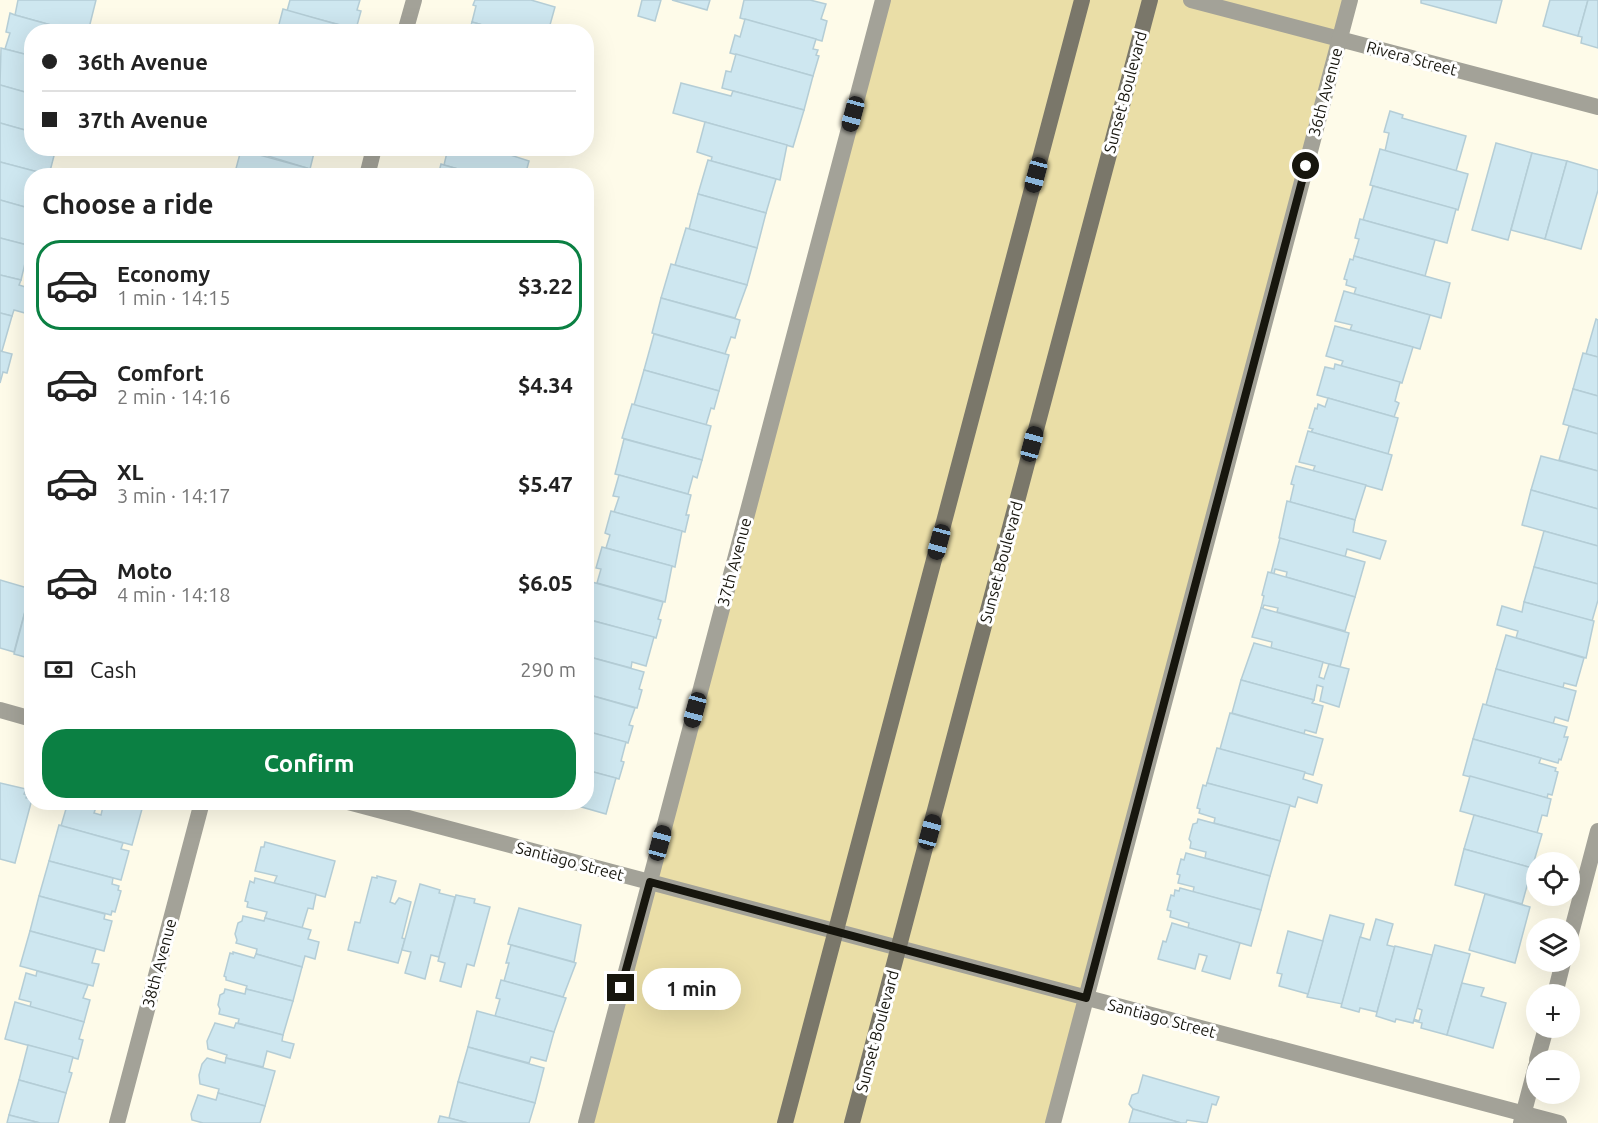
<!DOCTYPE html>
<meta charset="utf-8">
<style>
body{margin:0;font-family:Ubuntu,sans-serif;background:#f6f6f6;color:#222;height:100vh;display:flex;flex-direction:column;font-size:22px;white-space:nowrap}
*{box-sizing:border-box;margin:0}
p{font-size:20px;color:#767676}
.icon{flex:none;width:33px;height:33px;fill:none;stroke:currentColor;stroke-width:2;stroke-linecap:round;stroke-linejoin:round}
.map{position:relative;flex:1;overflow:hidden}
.drawer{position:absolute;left:24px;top:168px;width:570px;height:642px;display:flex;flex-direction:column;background:#fff;border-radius:24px;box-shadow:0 6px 24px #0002}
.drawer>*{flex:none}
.banner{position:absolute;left:24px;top:24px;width:570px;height:132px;border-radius:24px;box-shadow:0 6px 24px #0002;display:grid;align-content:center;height:132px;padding:0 18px;background:#fff}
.fabs{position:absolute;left:1526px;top:852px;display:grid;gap:12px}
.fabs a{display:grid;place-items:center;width:54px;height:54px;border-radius:50%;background:#fff;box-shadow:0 6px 24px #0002;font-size:30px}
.end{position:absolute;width:27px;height:27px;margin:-14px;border:8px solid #17160e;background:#fff;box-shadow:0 0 0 3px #fff}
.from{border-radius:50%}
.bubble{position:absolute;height:42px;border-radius:21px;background:#fff;box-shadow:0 6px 24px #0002;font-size:20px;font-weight:700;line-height:42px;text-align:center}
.car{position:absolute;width:18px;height:36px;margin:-18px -9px;border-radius:8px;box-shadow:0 0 4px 2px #0007;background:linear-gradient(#222 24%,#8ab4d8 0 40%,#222 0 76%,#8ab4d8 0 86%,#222 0)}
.banner b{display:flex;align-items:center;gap:21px;height:57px;font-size:22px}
.banner b+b{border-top:2px solid #e0e0e0}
.banner i{width:15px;height:15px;background:#222}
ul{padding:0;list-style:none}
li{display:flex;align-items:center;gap:18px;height:90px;margin:0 12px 9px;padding:0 6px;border:3px solid transparent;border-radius:24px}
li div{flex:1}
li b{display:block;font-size:22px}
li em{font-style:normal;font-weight:700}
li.active{border-color:#0b8043}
li>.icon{width:54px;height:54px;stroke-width:1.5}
h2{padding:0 18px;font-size:27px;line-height:72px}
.pay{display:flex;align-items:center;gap:15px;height:66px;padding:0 18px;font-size:22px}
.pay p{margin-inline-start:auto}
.primary-button{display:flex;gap:12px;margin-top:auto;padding:12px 18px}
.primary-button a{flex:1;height:69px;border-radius:24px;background:#0b8043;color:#fff;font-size:24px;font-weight:700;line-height:69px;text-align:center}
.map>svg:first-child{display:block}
.green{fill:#eadea7}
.building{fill:#cee7f0;stroke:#b4cdd6;stroke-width:1.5}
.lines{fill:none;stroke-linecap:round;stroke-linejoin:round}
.minor{stroke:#a3a298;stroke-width:16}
.secondary{stroke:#7a776a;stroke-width:16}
.route{stroke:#17160e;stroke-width:8}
.labels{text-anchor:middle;stroke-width:6;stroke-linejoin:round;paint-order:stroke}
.street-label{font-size:16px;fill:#17160e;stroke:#fff}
</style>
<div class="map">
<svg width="1598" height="1123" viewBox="0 0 1598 1123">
<rect width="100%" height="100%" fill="#fefbe9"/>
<path class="green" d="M883 0H1350L1053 1123H586Z"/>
<g class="building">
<path d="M18 0H96L88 32H76L15 15Z"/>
<path d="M290 0H360L357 10 361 11 356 29 287 11Z"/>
<path d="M475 0H531L555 7 548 32H507L472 22 476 6 473 5Z"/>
<path d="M642 0H661L655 21 638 16Z"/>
<path d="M672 0H710L707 10Z"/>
<path d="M744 0H810L826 4 821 19 827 21 822 41 740 18Z"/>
<path d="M1421 0H1502L1496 23 1421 3Z"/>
<path d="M1550 0H1588L1578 36 1543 26Z"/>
<path d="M1588 0H1598V48L1581 43 1582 37 1578 36Z"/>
<path d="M283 9 350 28 349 32H277Z"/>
<path d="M10 13 15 15 76 32H32V56L5 49 10 33 6 32Z"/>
<path d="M745 19 816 39 813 49 818 50 816 55 819 56 813 76 730 53 735 35 740 37Z"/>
<path d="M472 22 507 32H469Z"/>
<path d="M1 48 32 56V94L0 85Z"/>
<path d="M736 54 813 76 804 110 722 88 726 71 731 72Z"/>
<path d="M681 83 731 96 733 91 804 110 793 147 673 113Z"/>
<path d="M0 85 32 94V132L0 123Z"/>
<path d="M1390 111 1403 115 1402 118 1466 136 1456 171 1385 151 1389 133 1384 132Z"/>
<path d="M705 122 787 145 780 180 711 161 712 157 697 152Z"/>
<path d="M0 123 32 132V148H56L49 175 0 162Z"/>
<path d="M1496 143 1532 153 1508 240 1472 230Z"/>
<path d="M242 148H313L315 149 310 169Z"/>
<path d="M509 148 507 154 529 161 525 176H482L444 165 448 148Z"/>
<path d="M1380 149 1468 174 1458 210 1370 185Z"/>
<path d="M241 150 307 168 305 176H234Z"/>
<path d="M1532 153 1567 161 1545 239 1511 230Z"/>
<path d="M708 160 776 179 766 213 698 194Z"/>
<path d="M1567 161 1598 170V190L1581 249 1545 239Z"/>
<path d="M0 162 42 173 41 176H32V209L0 200Z"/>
<path d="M441 164 444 165 482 176H438Z"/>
<path d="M1373 186 1456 209 1447 243 1363 220Z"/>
<path d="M698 194 766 213 757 248 689 229Z"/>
<path d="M0 200 32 209 31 246 0 238Z"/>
<path d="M1360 219 1435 240 1425 276 1354 256 1359 239 1355 238Z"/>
<path d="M686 228 757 248 747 285 675 265Z"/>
<path d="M0 238 31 246 29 251 32 252V260L26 259 21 280 0 275Z"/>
<path d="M1354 256 1450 283 1441 318 1354 294 1356 288 1346 285 1347 280 1344 279 1350 259 1353 260Z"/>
<path d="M671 264 747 285 735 318 661 298Z"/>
<path d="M0 275 21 280 19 285 32 289V315L14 310 12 316 0 313Z"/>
<path d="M1344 291 1430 315 1420 349 1350 330 1352 325 1335 321Z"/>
<path d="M661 298 740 320 735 338 731 337 725 354 652 333Z"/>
<path d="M0 313 12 316 2 351H0Z"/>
<path d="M1596 319 1598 320V357L1586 354Z"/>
<path d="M1335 326 1413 347 1402 383 1341 366 1343 361 1326 356Z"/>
<path d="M654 334 729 355 719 391 644 370Z"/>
<path d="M0 351 12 354 7 373 3 372 0 383Z"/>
<path d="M1583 353 1598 357V396L1573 389Z"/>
<path d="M1335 364 1400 382 1395 401 1399 403 1394 417 1317 395 1325 367 1334 369Z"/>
<path d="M644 370 719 391 714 409 711 408 706 425 634 405Z"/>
<path d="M1573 389 1598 396V434L1563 424Z"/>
<path d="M1328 398 1398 418 1388 454 1311 432 1313 429 1309 428 1315 408 1317 409 1318 404 1325 407Z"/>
<path d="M632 404 711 426 702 460 622 438Z"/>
<path d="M1569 426 1598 434V471L1559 460Z"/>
<path d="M1308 431 1392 455 1382 490 1313 471 1315 466 1299 462Z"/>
<path d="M624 439 702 460 697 478 693 476 688 494 615 474Z"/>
<path d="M1541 456 1598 471V509L1531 490Z"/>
<path d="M1296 466 1366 485 1355 520 1290 502 1294 485 1291 484Z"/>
<path d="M619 475 691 495 686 515H689L685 532 614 512 619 497 613 496Z"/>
<path d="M1531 490 1598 509V546L1522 525Z"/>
<path d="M1287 501 1355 520 1353 532 1386 541 1380 559 1347 549 1345 557 1279 538Z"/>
<path d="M611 511 682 531 675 567 606 548 610 535 605 533Z"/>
<path d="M1544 531 1598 546V584L1534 567Z"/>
<path d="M1280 538 1365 562 1355 597 1286 577 1287 572 1275 569 1274 574 1271 573Z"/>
<path d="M602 547 672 566 665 602 597 583 601 569 596 568Z"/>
<path d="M1534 567 1598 584V600L1592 621 1524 602Z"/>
<path d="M1268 572 1355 597 1345 631 1277 612 1278 608 1264 605 1263 608H1261L1264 596 1262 595Z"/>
<path d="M0 580 31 589 14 652 0 648Z"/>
<path d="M592 582 663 602 658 619 661 620 656 638 587 619 591 603 587 601Z"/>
<path d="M31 589H32V659L14 654Z"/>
<path d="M1524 602 1594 621 1586 658 1516 638 1518 631 1497 625 1502 606 1522 612Z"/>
<path d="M1261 608 1349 633 1340 667 1271 648 1272 642 1252 637Z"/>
<path d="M586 619 654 637 646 666 632 662 631 668 586 656Z"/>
<path d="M1506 635 1584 658 1576 686 1564 683 1563 688 1496 669Z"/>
<path d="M1254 643 1323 662 1319 677 1324 679 1329 664 1349 669 1339 707 1320 701 1323 687 1317 685 1314 700 1241 680Z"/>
<path d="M586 656 644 672 639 689 642 690 637 708 586 694Z"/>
<path d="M1496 669 1576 691 1568 721 1555 717 1553 724 1486 705Z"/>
<path d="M1241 680 1314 700 1312 703 1323 706 1316 733 1305 730 1304 734 1232 713Z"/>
<path d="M586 694 635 708 629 725 633 726 628 743 586 731Z"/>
<path d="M1483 704 1567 727 1564 737H1568L1561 760 1559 759 1558 763 1473 739Z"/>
<path d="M1230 713 1323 739 1313 775 1220 749Z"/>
<path d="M586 731 626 742 621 761 624 762 619 779 586 770Z"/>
<path d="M1473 739 1541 758 1539 763 1556 768 1555 771 1558 772 1552 795 1548 794 1547 798 1463 775Z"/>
<path d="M1217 748 1305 772 1303 779 1322 785 1317 803 1298 797 1295 807 1207 783Z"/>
<path d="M586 770 616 778 606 814 564 802H586Z"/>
<path d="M1470 776 1551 799 1547 816 1542 815 1537 833 1460 811Z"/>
<path d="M0 783 26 789 24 794 27 795 26 798 32 799 15 863 0 859Z"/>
<path d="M1207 783 1290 805 1280 841 1214 823 1215 818 1199 813 1200 809 1197 808 1203 785 1206 786Z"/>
<path d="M68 802H98L94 813 101 815 104 802H116L142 809 132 845 61 826Z"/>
<path d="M1474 815 1542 834 1532 868 1464 849Z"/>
<path d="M1198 819 1280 841 1270 876 1205 858 1206 852 1190 848 1191 842 1189 839 1193 824 1197 823Z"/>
<path d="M59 825 123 843 121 849 129 851 121 880 49 861Z"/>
<path d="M265 842 335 861 325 897 274 883 277 876 255 871 261 847H264Z"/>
<path d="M1464 849 1532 868 1522 904 1455 885Z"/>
<path d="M1186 853 1270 876 1261 910 1193 892 1194 887 1178 883 1180 875 1177 874 1181 859 1184 860Z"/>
<path d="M49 861 113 878 112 884 119 886 118 890 121 891 115 912 112 911 111 915 39 896Z"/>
<path d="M377 876 396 881 390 902 395 904 399 898 411 902 402 938 405 939 398 963 348 950 355 922 360 923 372 877 377 878Z"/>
<path d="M255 878 316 894 313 909 308 908 302 928 265 918 267 912 247 907 248 902 245 901 250 881 254 883Z"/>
<path d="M420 884 440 890 439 893 455 897 439 957 431 955 425 979 405 973 411 952 402 950Z"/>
<path d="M1180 888 1261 910 1251 946 1188 928 1189 923 1170 917 1171 911 1167 910 1171 895 1174 896 1175 890 1179 891Z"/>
<path d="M1485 894 1530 907 1515 963 1469 950Z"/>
<path d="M456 895 475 899 474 903 490 907 474 966 467 964 461 987 440 981 445 963 438 961Z"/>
<path d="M39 896 105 914 104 919 112 921 104 951 30 931Z"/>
<path d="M519 908 581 925 574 962 508 944Z"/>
<path d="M1330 915 1364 924 1342 1004 1307 997Z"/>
<path d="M243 916 264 921 265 918 311 930 308 939 319 942 315 959 305 956 302 967 256 954 257 949 236 943 237 940 235 934 238 923 242 921Z"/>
<path d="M1376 919 1393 924 1387 945 1395 947 1377 1012 1360 1008 1359 1012 1341 1007 1360 937 1370 940Z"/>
<path d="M1172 923 1240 943 1230 979 1202 971 1207 956 1199 954 1195 969 1158 959 1163 941 1166 942Z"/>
<path d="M30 931 96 949 92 963 99 964 93 986 20 966Z"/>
<path d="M1288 931 1323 941 1308 994 1279 986 1282 974 1277 973Z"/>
<path d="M511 945 576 963 563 997 504 981 509 963H506Z"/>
<path d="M1435 945 1470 954 1447 1035 1421 1028 1422 1023 1414 1021V1019L1419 1021 1422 1010 1417 1008Z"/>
<path d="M1395 946 1432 955 1413 1023 1396 1019 1395 1022 1376 1016Z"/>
<path d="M233 952 254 958 256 954 302 967 293 1001 246 989 247 986 226 980V977L224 976 230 953 233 954Z"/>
<path d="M37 971 88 985 83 998 90 1000 84 1022 30 1007 31 1002 19 999 26 973 36 976Z"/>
<path d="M501 980 566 998 554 1032 495 1016 500 999 496 998Z"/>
<path d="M1462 983 1484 988 1481 996 1506 1003 1493 1048 1447 1035Z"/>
<path d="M225 989 245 994 246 989 293 1001 283 1035 238 1023 239 1019 219 1014 220 1009 218 1005 220 995 224 993Z"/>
<path d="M15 1002 84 1022 79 1039 83 1040 78 1059 5 1039Z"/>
<path d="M477 1011 554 1032 546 1061 531 1057 529 1063 468 1047Z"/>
<path d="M215 1023 234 1028 236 1023 283 1035 282 1041 294 1044 290 1058 267 1051 263 1067 226 1058 227 1055 208 1049 207 1041Z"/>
<path d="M28 1045 73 1057 69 1072 72 1073 66 1093 19 1080Z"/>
<path d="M468 1047 544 1068 535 1103 458 1082Z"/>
<path d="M207 1058 225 1063 226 1058 275 1071 265 1106 218 1093 219 1089 200 1084 199 1075 202 1064Z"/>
<path d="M1143 1075 1219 1097 1216 1105 1212 1104 1207 1123 1187 1120 1186 1123H1181L1133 1109 1129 1104 1132 1095 1138 1093Z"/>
<path d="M19 1080 66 1093 58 1123H40L9 1115Z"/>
<path d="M458 1082 535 1103 529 1123H468L449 1118Z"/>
<path d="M218 1093 265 1106 260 1123H203L192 1120 191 1114 198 1095 216 1100Z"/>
<path d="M1133 1109 1181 1123H1129Z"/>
<path d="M9 1115 40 1123H7Z"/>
<path d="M440 1116 449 1118 468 1123H438Z"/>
</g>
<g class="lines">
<g class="minor">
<path d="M1191 0 1598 107"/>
<path d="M405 32 414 0"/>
<path d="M367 176 374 148"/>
<path d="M0 710 32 719"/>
<path d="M348 802 1559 1123"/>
<path d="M1569 941 1598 831"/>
<path d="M1555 994 1563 962"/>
<path d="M1537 1060 1546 1028"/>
<path d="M117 1123 202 802"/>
<path d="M586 1123 883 0"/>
<path d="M1053 1123 1350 0"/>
<path d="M1521 1123 1536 1066"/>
</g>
<g class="secondary">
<path d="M785 1123 1082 0"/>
<path d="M852 1123 1150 0"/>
</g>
</g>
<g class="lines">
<path class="route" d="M621 988 650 882 1086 998 1306 166"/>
</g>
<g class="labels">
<g class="street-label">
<text transform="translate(1412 58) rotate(15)" y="6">Rivera Street</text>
<text transform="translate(1125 92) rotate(-75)" y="6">Sunset Boulevard</text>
<text transform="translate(1325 92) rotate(-75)" y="6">36th Avenue</text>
<text transform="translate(734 562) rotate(-75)" y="6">37th Avenue</text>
<text transform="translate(1001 562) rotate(-75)" y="6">Sunset Boulevard</text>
<text transform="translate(570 861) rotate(15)" y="6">Santiago Street</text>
<text transform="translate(159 963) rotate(-75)" y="6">38th Avenue</text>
<text transform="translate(1162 1018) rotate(15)" y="6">Santiago Street</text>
<text transform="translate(877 1031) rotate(-75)" y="6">Sunset Boulevard</text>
</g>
</g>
</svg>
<div class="fabs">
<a><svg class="icon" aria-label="locate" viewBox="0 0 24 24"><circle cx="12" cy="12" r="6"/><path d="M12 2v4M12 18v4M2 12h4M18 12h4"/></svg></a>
<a><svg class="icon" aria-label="layers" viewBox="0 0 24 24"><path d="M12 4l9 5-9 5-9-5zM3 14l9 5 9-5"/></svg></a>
<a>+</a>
<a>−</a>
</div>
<i class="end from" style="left:1306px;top:166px"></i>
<i class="end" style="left:621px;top:988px"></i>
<div class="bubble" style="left:642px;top:968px;width:99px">1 min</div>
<i class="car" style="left:853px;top:114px;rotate:195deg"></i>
<i class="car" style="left:1036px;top:175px;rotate:195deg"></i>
<i class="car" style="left:1032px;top:444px;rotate:15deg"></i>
<i class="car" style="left:939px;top:542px;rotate:195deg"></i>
<i class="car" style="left:695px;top:710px;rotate:195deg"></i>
<i class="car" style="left:930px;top:832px;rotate:15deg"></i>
<i class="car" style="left:660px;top:843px;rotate:15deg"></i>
<div class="banner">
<b><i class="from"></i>36th Avenue</b>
<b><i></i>37th Avenue</b>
</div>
<section class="drawer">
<h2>Choose a ride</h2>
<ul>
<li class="active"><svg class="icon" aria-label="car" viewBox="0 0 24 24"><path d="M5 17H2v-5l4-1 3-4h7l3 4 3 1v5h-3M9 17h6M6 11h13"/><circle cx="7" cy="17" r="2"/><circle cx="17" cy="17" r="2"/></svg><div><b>Economy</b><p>1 min · 14:15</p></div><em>$3.22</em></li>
<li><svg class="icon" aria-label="car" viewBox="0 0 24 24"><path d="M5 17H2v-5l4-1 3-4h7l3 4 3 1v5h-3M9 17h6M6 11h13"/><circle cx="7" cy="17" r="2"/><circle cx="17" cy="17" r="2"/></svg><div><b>Comfort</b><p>2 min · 14:16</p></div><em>$4.34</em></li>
<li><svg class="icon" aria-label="car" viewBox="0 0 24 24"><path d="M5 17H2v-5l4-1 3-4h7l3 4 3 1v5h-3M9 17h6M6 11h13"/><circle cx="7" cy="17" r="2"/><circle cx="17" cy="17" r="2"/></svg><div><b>XL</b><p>3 min · 14:17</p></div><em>$5.47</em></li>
<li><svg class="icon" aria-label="car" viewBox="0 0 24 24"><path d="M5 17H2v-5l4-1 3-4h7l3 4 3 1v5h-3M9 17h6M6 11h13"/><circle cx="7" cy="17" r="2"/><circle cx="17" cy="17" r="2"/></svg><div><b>Moto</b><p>4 min · 14:18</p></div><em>$6.05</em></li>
</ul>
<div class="pay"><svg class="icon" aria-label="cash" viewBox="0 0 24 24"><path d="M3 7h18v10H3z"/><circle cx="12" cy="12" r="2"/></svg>Cash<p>290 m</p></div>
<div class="primary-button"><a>Confirm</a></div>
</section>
</div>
